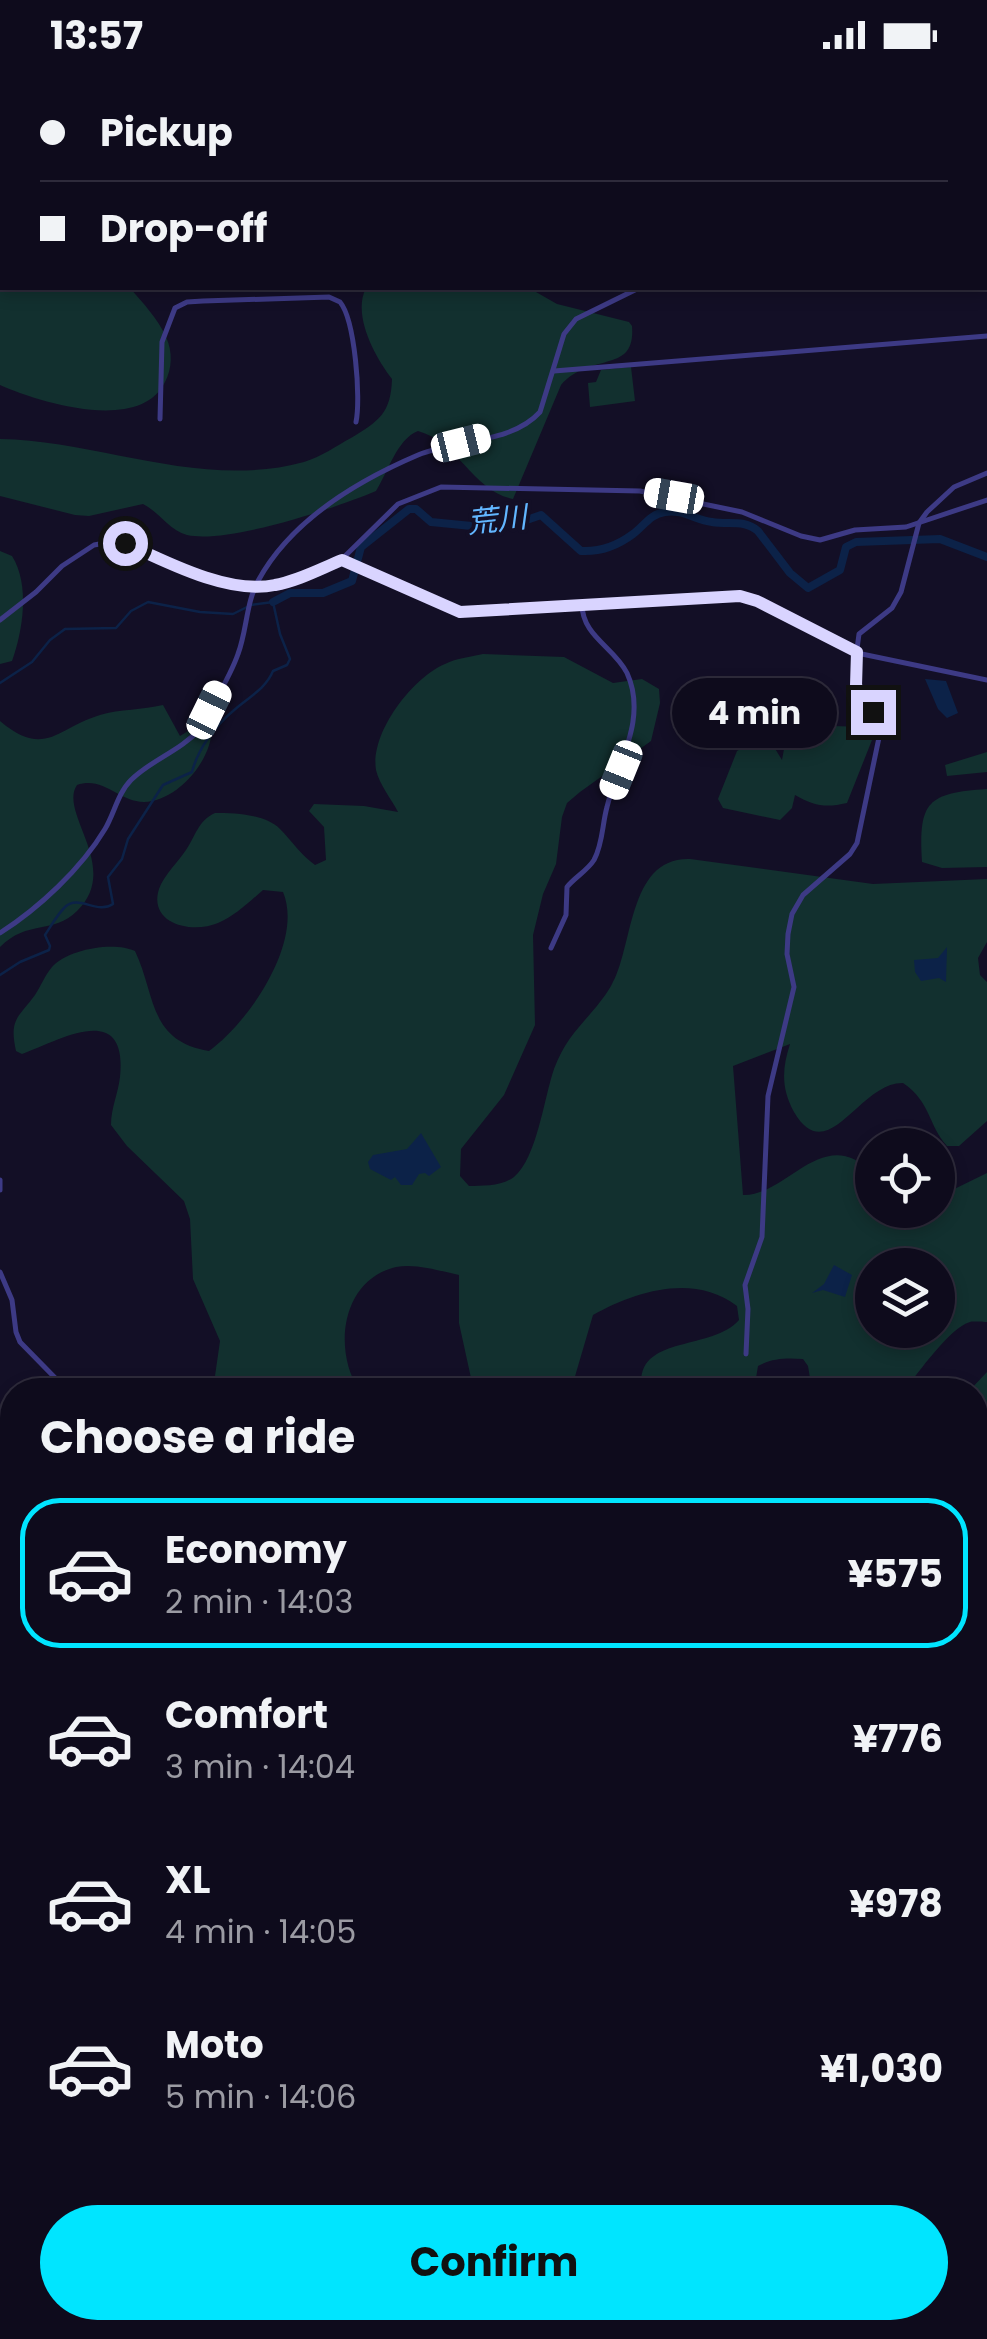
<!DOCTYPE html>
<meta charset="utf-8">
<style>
body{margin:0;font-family:Poppins,"Noto Sans JP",sans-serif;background:#171425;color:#f1f3f6;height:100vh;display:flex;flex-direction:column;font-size:38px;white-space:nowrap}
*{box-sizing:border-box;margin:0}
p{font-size:32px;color:#9b9ba3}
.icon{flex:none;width:55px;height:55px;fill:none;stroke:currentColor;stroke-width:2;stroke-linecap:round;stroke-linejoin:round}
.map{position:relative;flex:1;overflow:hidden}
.side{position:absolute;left:0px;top:1308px;width:988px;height:962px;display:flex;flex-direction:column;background:#0e0b1c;border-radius:40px 40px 0 0;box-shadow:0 5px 15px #0003,0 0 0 2px #2e2b3b}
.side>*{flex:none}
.hud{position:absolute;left:0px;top:0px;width:988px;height:220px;box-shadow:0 5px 15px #0003,0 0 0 2px #2e2b3b;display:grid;align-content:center;height:220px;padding:0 40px;background:#0e0b1c}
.tools{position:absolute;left:855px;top:1058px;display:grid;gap:20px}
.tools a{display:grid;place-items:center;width:100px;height:100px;border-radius:50%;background:#0e0b1c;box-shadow:0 5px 15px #0003,0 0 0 2px #2e2b3b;font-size:50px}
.end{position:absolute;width:45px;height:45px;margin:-22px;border:12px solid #d9d4ff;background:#111;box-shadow:0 0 0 5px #111}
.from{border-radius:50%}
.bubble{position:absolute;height:70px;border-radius:35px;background:#0e0b1c;box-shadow:0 5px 15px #0003,0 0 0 2px #2e2b3b;font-size:32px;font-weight:700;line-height:70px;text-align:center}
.car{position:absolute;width:30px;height:60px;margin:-30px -15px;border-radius:12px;box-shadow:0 0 8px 2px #0007;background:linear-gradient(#fff 24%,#345 0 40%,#fff 0 76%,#345 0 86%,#fff 0)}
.hud b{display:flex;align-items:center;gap:35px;height:95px;font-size:38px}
.hud b+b{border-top:2px solid #2e2b3b}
.hud i{width:25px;height:25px;background:#f1f3f6}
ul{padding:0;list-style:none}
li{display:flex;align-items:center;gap:30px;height:150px;margin:0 20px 15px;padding:0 20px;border:5px solid transparent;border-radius:40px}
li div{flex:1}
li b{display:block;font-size:38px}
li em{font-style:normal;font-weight:700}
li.on{border-color:#00e5ff}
li>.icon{width:90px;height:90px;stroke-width:1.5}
h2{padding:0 40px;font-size:45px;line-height:120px}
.action{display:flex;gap:20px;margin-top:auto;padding:20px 40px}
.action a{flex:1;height:115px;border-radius:60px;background:#00e5ff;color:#111;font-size:40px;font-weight:700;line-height:115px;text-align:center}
.status{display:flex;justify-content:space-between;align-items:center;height:70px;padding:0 50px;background:#0e0b1c;direction:ltr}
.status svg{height:28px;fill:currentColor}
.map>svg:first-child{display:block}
.green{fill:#12302f;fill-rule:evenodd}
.water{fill:#0c2248}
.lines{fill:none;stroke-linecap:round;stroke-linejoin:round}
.stream{stroke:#0c2248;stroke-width:2.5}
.river{stroke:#0c2248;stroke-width:8}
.minor{stroke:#3d3a85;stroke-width:5}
.highway{stroke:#ff4fa3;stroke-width:9}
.route{stroke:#d9d4ff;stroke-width:12}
.labels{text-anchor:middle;stroke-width:8;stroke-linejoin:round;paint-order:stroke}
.water-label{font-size:30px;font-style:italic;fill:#62b6ff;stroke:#130f26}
</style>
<div class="status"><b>13:57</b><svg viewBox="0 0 49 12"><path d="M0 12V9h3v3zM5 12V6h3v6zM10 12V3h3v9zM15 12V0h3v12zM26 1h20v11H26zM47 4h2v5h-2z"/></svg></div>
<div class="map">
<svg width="987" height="2269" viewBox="0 0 987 2269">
<rect width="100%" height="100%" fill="#130f26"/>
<g class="green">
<path d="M0 201 2 218H130C143 233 158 249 166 267 173 282 172 299 165 312 140 364 38 332 0 315Z"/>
<path d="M366 218H529L557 234 629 252 632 256C636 305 591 281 561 315L513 429C474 422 458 372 418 361 397 369 388 402 376 421 336 438 228 474 187 465 169 460 159 442 143 434L89 446 75 445 0 426V369C102 371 202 420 304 392 321 387 336 376 351 368 379 351 391 343 392 309 375 287 352 245 366 218Z"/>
<path d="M631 297 635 331 590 337 588 313 596 312 601 300Z"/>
<path d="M0 481 12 486C30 515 23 560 12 591L0 594Z"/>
<path d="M483 584 564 587 613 613 642 609 659 619 660 633 651 671 580 722 567 733 562 747 556 794 543 824 533 865 535 955 504 1025 461 1079 460 1106 469 1116C483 1116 502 1116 514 1107 537 1088 544 1028 554 999 569 959 592 948 611 916 634 878 627 787 690 789L873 814 987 809V872L978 888 980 905 987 912V1051L959 1076H947C928 1055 931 1032 903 1013 859 1012 828 1100 794 1042 781 1018 782 999 790 974L733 996 743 1125C786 1127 824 1052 872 1103V1140H938V1127L987 1103V1252C984 1252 972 1251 970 1252 949 1258 919 1303 904 1320H812L808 1296 803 1289C786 1288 773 1288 758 1296L754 1320H642C633 1264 711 1282 739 1250L737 1236C694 1203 636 1221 593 1245L571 1320H449L471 1308 459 1253V1205C440 1201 416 1193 396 1197 341 1210 333 1280 359 1320H213L220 1271 193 1209 190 1149 184 1131 127 1076 111 1055C111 1038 118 1024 120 1007 128 929 60 970 22 984L16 981C9 949 18 948 35 925 41 916 45 905 52 897 68 879 114 871 135 881 156 925 148 971 209 981 249 952 304 872 283 822L263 820C249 832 235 846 218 853 192 864 148 854 159 819 164 805 178 792 186 780 196 765 198 751 215 743 235 743 265 744 280 759 292 771 300 784 315 795L326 790 324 757 309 741 314 734 364 736 398 742C392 730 379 714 376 700 370 663 412 608 445 594 457 588 470 587 483 584ZM872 1195H938V1260H872Z"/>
<path d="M163 635 180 666 211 647C219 682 181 731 144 732 119 732 104 706 77 715 58 743 122 797 77 841 53 865 28 849 0 877V651C45 689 57 658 100 645 120 639 143 640 163 635Z"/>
<path d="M800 655 865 657 872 670 847 733C826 738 814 736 795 725L792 738 780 750 723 738 718 729 737 681 754 671 774 677 782 690 784 679Z"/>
<path d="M987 682V702L947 706 945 695Z"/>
<path d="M987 719V797L942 798 922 792C918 731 928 723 987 719Z"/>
<path d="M987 1302V1372L975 1367V1320H970Z"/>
<path d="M980 1417 984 1432 987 1433V1486L975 1491V1425Z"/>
<path d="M12 1439V1506L0 1510V1441Z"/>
<path d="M0 1545 12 1553V1617L0 1618Z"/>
<path d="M975 1714 987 1722V1899L978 1918 987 1922V1977L975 1992Z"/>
<path d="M12 1748V1923L0 1919V1812L9 1786 2 1759 4 1750Z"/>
<path d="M12 2032V2258H178L176 2269H0V2034Z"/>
</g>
<g class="water">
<path d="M925 609 946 611 958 643 947 648 938 639Z"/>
<path d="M947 877 946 912 939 908 921 911 915 902 914 890 938 888Z"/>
<path d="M421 1063 441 1097 429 1106 425 1103 419 1104 412 1115H401L395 1107 391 1110 370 1099 368 1092 373 1085 407 1079Z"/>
<path d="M834 1195 852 1205 845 1227 823 1220 812 1223 824 1214Z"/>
</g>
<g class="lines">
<g class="stream">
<path d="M985 5H987"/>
<path d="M0 114 2 113"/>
<path d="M0 613 32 592 50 570 65 559 116 558 131 541 148 532 200 542 233 544 251 535 273 532 280 564 290 589 287 595 273 601C265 620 247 628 233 641 214 657 198 679 192 702L163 715 128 769 122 789 108 807 113 834C97 845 79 824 65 837 57 845 51 856 45 865L50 876 49 880 20 892 0 905"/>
<path d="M975 1600 987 1599"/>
</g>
<path class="river" d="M273 532 290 523H323L352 511 361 477 409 439H416L431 452 482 457 518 453 541 445 581 481C600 482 617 476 633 464 644 456 650 444 665 442 683 439 695 450 712 452 729 455 744 449 758 461L790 503 808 518 840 500 846 477 856 472 940 469 987 487"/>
<g class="minor">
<path d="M536 0 537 2"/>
<path d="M369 2 374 0"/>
<path d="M904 2 917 0"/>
<path d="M0 110 2 109"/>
<path d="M985 123 987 122"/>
<path d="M554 301 987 266"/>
<path d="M160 349 162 272 175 238 187 232 203 231 329 227 340 232C355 250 361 329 356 352"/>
<path d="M341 490 398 434 441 417 640 421 742 442 801 466 820 470 855 460 906 457 987 430"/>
<path d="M0 550 36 522 62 496 94 475 110 472 125 473 184 502 255 517 291 511 341 490 459 542 740 526 757 531 857 583 987 610"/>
<path d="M0 863C39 838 81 799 105 759 114 744 118 723 131 710 151 690 180 681 200 659 212 634 229 610 238 584 247 560 246 533 258 511 291 450 357 411 418 385 456 369 511 374 540 342L564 264 576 249 639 218"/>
<path d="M551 878 566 845 567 817C575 807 587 801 594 790 603 773 602 755 607 737 617 694 648 649 627 603 614 577 582 566 582 534"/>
<path d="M0 1110V1120"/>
<path d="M0 1202 12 1230 16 1262 20 1272 67 1320"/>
<path d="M746 1284 748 1239 745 1215 762 1167 768 1026 794 917 787 884 788 864 792 844 803 825 850 784 857 773 881 658C858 612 851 620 859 564L892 538 901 522 919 453 927 442 954 417 987 403"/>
<path d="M0 1446 12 1443"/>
<path d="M975 1476 987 1481"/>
<path d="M975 1523 987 1525"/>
<path d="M0 1621 12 1609"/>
<path d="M975 1621 987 1619"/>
<path d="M0 2000 12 1997"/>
<path d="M0 2033 12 2031"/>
<path d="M987 2060 984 2068 987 2081"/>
<path d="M219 2269 222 2258"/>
</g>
<g class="highway">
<path d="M787 2 804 0"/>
<path d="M0 85H2"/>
<path d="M975 1631 987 1629"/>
<path d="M975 1640 987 1638"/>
<path d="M975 1693 987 1708"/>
<path d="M0 2014 12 2011"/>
<path d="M0 2021 12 2019"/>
<path d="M975 2104 987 2089"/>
<path d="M834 2269 845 2258"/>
</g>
</g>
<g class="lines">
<path class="route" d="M125 473C166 492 229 525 275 515 298 511 320 499 342 490L460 542 740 526 757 531 857 582 856 616 873 642"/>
</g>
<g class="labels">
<g class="water-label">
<text transform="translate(497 450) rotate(-6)" y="10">荒川</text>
</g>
</g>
</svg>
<div class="tools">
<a><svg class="icon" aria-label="locate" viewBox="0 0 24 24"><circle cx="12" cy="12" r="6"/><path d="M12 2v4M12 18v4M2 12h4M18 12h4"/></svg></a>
<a><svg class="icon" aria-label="layers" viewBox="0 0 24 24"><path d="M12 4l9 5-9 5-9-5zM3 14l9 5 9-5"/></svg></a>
</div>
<i class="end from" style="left:125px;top:473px"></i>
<i class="end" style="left:873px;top:642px"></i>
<div class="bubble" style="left:672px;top:608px;width:165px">4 min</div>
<i class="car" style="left:461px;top:373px;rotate:76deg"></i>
<i class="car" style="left:674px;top:426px;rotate:280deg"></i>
<i class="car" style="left:209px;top:640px;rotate:26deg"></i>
<i class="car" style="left:621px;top:700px;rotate:202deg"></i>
<div class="hud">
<b><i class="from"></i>Pickup</b>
<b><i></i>Drop-off</b>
</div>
<section class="side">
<h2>Choose a ride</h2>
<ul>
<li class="on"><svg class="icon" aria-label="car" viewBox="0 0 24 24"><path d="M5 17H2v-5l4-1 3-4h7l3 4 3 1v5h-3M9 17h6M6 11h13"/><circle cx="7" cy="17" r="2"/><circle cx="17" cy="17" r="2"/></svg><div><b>Economy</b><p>2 min · 14:03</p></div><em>¥575</em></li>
<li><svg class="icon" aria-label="car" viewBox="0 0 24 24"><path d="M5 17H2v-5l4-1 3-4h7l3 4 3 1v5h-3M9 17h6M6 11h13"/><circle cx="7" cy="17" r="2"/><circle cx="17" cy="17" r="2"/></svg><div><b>Comfort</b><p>3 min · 14:04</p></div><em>¥776</em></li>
<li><svg class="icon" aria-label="car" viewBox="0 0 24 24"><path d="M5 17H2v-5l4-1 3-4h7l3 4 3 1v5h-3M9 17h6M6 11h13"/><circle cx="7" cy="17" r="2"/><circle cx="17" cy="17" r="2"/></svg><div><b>XL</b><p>4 min · 14:05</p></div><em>¥978</em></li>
<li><svg class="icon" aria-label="car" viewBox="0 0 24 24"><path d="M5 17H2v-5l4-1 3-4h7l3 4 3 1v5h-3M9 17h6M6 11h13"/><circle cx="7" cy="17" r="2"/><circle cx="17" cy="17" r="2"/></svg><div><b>Moto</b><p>5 min · 14:06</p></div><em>¥1,030</em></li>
</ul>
<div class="action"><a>Confirm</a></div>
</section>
</div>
